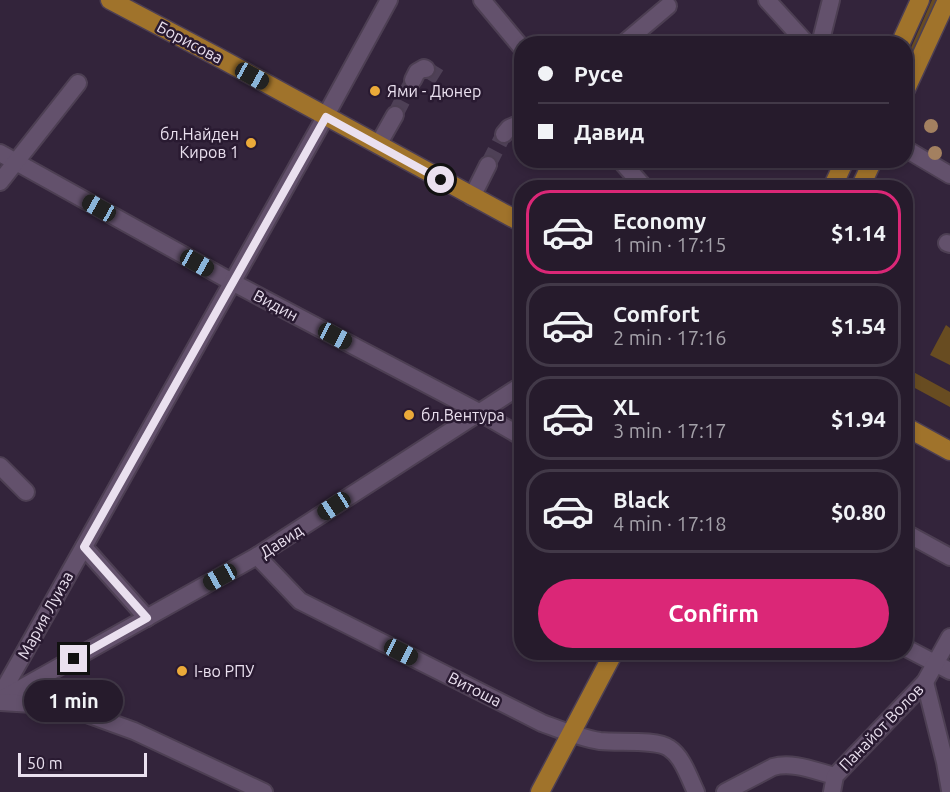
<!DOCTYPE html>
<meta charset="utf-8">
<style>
body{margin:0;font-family:Ubuntu,sans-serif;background:#322838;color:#f1f3f6;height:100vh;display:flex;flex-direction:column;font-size:22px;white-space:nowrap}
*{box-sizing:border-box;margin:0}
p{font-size:20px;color:#a4a1a9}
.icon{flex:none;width:33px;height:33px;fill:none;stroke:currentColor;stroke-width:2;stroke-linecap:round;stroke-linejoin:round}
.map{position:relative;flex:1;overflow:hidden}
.side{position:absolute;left:514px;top:180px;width:399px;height:480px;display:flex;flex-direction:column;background:#261b2c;border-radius:24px;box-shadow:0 3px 9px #0003,0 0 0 2px #423948}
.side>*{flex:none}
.hud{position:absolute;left:514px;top:36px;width:399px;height:132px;border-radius:24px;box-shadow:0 3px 9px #0003,0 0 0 2px #423948;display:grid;align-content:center;height:132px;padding:0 24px;background:#261b2c}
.scale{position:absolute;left:18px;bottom:15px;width:129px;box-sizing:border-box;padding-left:6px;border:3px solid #eae0ef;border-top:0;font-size:16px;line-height:21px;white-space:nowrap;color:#eae0ef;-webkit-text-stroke:4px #291a31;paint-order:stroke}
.end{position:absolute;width:27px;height:27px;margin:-14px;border:8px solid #eae0ef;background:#111;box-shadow:0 0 0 3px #111}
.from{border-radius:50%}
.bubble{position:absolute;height:42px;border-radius:21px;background:#261b2c;box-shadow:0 3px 9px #0003,0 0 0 2px #423948;font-size:20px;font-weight:600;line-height:42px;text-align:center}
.car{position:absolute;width:18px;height:36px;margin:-18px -9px;border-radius:8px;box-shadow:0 0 4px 2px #0007;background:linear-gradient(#222 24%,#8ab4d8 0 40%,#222 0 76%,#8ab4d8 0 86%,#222 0)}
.hud b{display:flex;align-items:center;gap:21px;height:57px;font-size:22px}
.hud b+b{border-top:2px solid #423948}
.hud i{width:15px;height:15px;background:#f1f3f6}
ul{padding:10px 0 0;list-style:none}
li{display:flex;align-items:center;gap:18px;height:84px;margin:0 12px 9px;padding:0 12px;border:3px solid #423948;border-radius:24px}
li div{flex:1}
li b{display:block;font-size:22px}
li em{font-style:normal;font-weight:600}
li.active{border-color:#db2777}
li>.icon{width:54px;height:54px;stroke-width:1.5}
.primary-button{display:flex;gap:12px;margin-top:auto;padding:12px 24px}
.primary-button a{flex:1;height:69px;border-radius:36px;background:#db2777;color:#fff;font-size:24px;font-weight:600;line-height:69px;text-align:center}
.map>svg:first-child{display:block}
.green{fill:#684c21}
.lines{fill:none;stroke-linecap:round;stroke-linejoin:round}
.minor-tunnel{stroke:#4e4056;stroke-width:16;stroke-dasharray:16 8;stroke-linecap:butt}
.minor-casing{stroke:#4d3f53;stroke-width:20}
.major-casing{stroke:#4d3f53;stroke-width:21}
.minor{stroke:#63516c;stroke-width:16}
.major{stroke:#a0732b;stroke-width:18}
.tree{fill:#a38060}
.route{stroke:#eae0ef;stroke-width:8}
.poi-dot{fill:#ebaa39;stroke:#291a31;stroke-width:2}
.labels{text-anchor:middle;stroke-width:5;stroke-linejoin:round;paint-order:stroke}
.street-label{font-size:16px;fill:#eae0ef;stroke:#291a31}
.poi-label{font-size:16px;fill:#eae0ef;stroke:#291a31;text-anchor:start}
</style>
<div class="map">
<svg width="950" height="792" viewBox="0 0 950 792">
<rect width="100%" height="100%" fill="#33243b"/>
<g class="green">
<path d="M932 0H942L906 79V59Z"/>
<path d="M946 325 950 328V365L930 355Z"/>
<path d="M906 368 950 392V407L913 387 906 400Z"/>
</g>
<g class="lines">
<g class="minor-tunnel">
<path d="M426 69 439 77"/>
<path d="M395 115 413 80"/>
<path d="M488 165 504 134"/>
</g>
<g class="minor-casing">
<g id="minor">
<path d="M482 0 522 48"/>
<path d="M767 0 807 44"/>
<path d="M623 44 668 6"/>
<path d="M820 44 831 0"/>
<path d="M413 80 417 72 424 68 426 69"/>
<path d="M504 134 509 128 516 125"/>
<path d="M378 145 395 115"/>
<path d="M906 149 950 175"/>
<path d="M0 153 232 282 479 412 522 437"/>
<path d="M620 160 645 188"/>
<path d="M0 182 78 83"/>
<path d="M472 197 488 165"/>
<path d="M947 243 950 244"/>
<path d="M0 466 26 492"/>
<path d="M906 533 950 557"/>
<path d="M84 547 147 618"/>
<path d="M257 556 300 601 542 723C561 730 580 738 600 741 619 743 656 739 669 748 683 757 689 778 696 792"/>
<path d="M906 648 950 671"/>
<path d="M925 682 945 762 950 790"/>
<path d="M0 696 319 128 389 0"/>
<path d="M0 700 257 556 522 385"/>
<path d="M0 702 65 706 134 731 264 792"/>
<path d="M725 792 773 767C792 761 815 771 835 776"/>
<path d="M832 792 835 776 925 682 950 637"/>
</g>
</g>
<g class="major-casing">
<g id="major">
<path d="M110 0 216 56 522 223"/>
<path d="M900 44 920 0"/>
<path d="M906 89 947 0"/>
<path d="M832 188 845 160"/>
<path d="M860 188 873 160"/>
<path d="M906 427 950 451"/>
<path d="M540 792 614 652"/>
</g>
</g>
<use href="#minor" class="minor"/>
<use href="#major" class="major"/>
</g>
<g class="tree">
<circle cx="931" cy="126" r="7"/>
<circle cx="935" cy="153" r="7"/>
</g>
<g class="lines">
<path class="route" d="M74 659 147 618 84 547 326 117 441 180"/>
</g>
<g class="poi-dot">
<circle cx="375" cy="91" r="6"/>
<circle cx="251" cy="143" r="6"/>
<circle cx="409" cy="415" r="6"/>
<circle cx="182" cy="671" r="6"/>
</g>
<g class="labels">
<g class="street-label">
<text transform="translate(190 42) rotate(28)" y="6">Борисова</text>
<text transform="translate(276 305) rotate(28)" y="6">Видин</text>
<text transform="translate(281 541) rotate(-33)" y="6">Давид</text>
<text transform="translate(45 615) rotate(-61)" y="6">Мария Луиза</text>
<text transform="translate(475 689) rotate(27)" y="6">Витоша</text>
<text transform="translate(881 727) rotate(-46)" y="6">Панайот Волов</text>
</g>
<g class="poi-label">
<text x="387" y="97">Ями - Дюнер</text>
<text x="239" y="140" text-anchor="end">бл.Найден<tspan x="239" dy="18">Киров 1</tspan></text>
<text x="421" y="421">бл.Вентура</text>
<text x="194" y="677">I-во РПУ</text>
</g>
</g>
</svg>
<div class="scale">50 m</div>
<i class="end from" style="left:441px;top:180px"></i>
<i class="end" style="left:74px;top:659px"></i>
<div class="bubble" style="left:24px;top:680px;width:99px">1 min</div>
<i class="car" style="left:252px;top:76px;rotate:119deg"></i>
<i class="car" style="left:99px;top:208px;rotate:299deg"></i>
<i class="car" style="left:197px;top:263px;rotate:119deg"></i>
<i class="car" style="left:335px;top:336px;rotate:118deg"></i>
<i class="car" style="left:334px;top:506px;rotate:237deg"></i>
<i class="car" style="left:220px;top:577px;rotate:241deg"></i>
<i class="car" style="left:401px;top:652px;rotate:117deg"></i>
<div class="hud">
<b><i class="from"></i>Русе</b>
<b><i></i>Давид</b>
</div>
<section class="side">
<ul>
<li class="active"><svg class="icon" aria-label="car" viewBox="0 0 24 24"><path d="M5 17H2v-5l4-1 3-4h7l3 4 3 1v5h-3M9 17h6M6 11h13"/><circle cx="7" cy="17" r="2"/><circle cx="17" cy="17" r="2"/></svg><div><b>Economy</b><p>1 min · 17:15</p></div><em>$1.14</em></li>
<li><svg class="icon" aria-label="car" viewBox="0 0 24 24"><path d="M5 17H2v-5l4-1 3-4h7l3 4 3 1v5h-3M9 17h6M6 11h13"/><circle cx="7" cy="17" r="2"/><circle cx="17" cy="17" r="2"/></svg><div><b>Comfort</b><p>2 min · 17:16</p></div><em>$1.54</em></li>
<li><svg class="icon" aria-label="car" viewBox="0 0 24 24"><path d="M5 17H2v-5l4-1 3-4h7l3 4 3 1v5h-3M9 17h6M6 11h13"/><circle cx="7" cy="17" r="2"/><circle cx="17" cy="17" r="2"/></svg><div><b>XL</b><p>3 min · 17:17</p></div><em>$1.94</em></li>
<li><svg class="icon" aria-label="car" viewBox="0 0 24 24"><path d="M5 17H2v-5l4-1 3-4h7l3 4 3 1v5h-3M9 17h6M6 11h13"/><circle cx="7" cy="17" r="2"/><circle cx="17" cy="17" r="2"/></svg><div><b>Black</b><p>4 min · 17:18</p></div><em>$0.80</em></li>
</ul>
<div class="primary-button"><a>Confirm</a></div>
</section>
</div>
